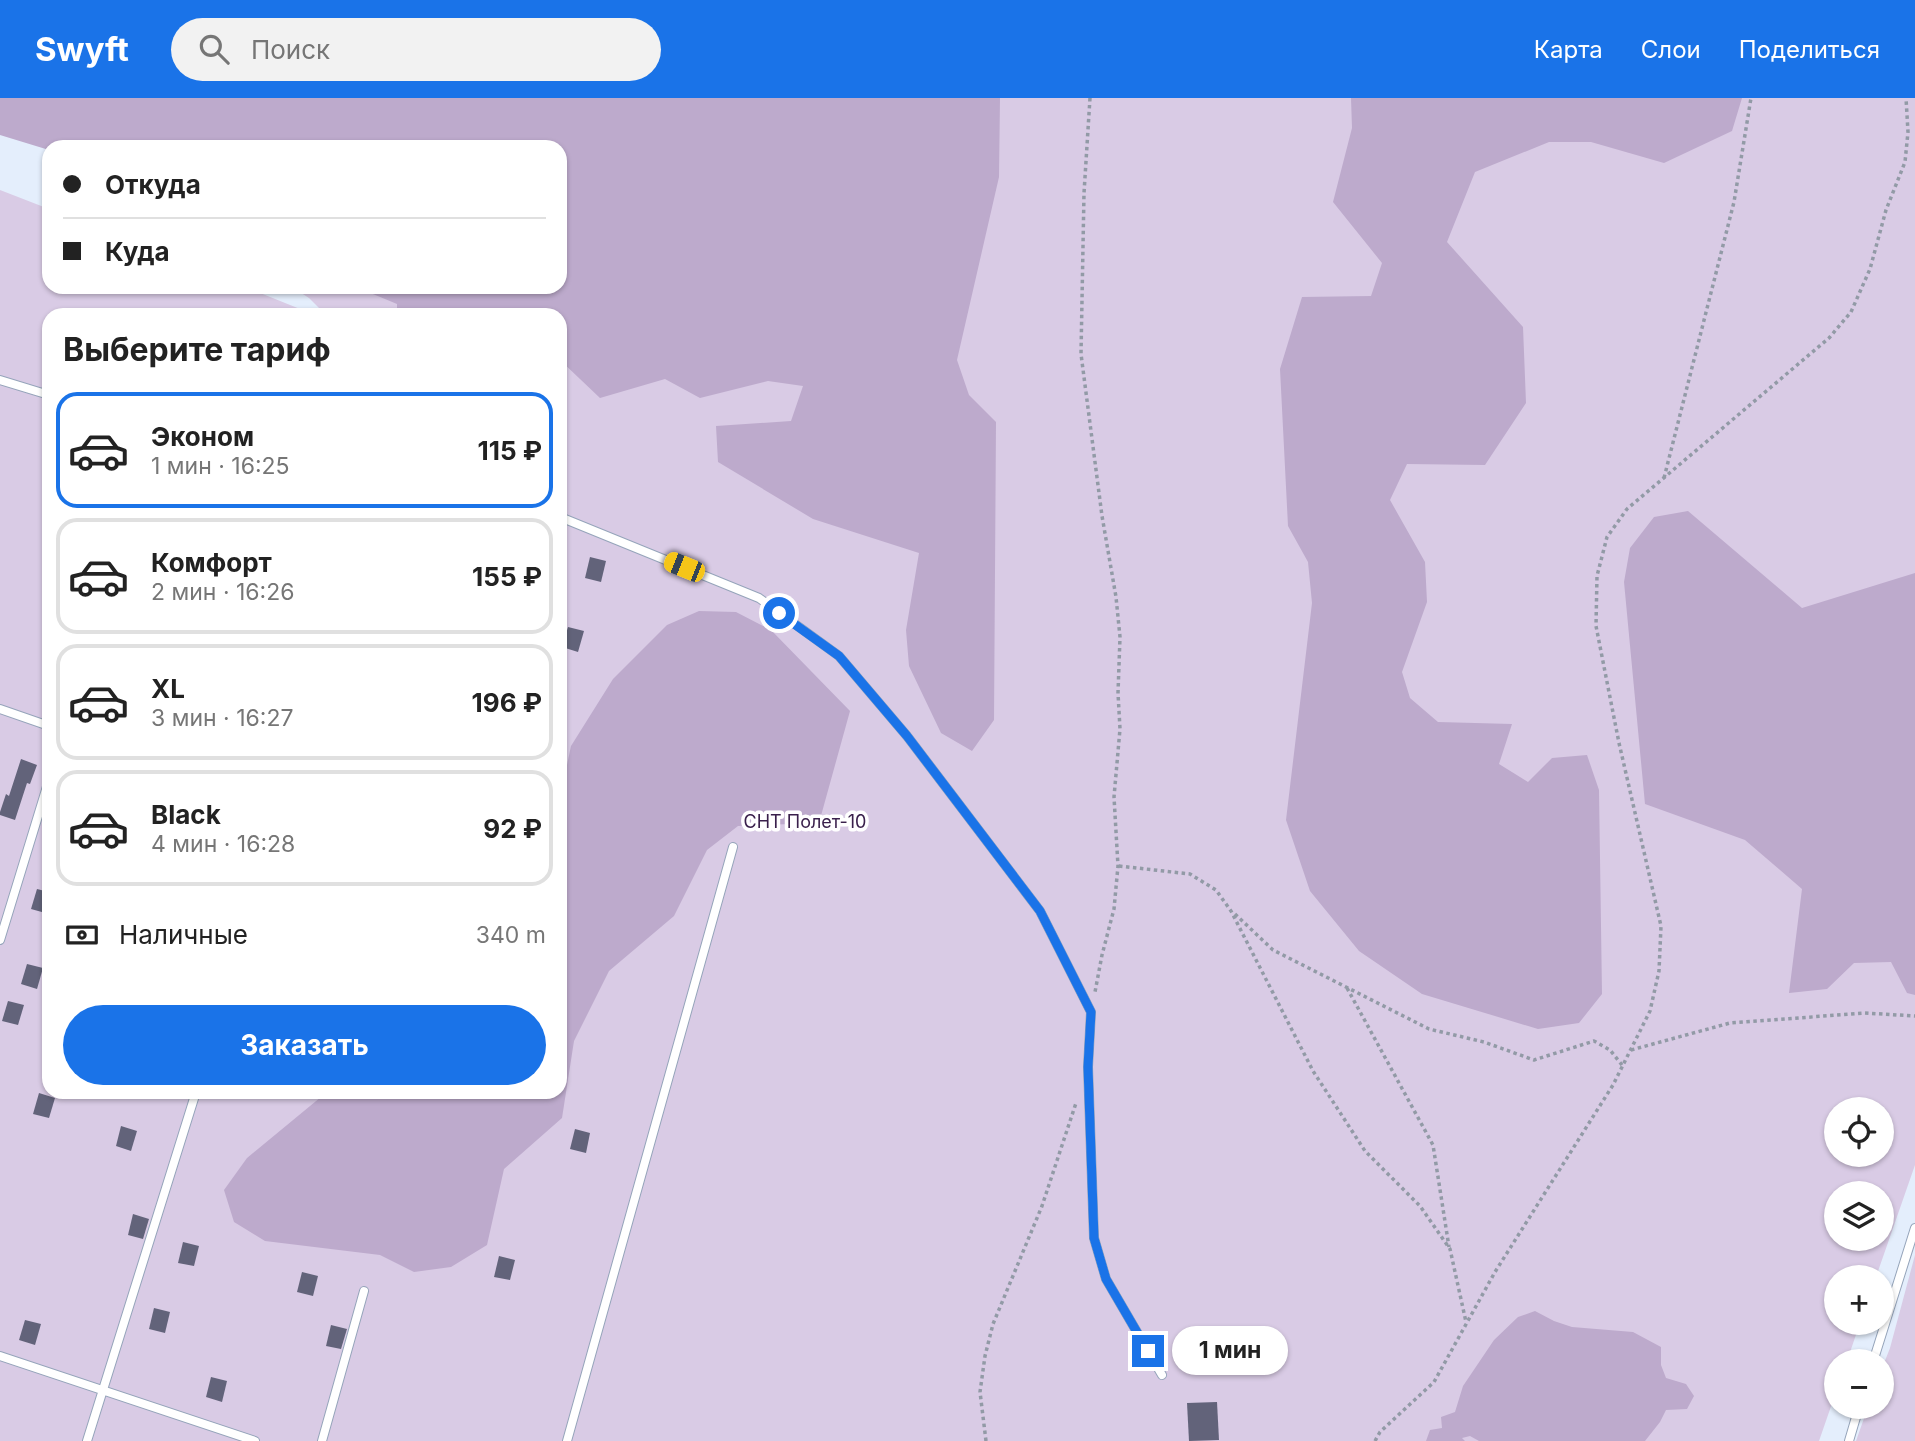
<!DOCTYPE html>
<html lang="ru">
<meta charset="utf-8">
<style>
body{margin:0;font-family:Inter,sans-serif;background:#f2f2f2;color:#222;height:100vh;display:flex;flex-direction:column;font-size:26px;white-space:nowrap}
*{box-sizing:border-box;margin:0}
p{font-size:23px;color:#767676}
.icon{flex:none;width:38px;height:38px;fill:none;stroke:currentColor;stroke-width:2;stroke-linecap:round;stroke-linejoin:round}
.map{position:relative;flex:1;overflow:hidden}
.details{position:absolute;left:42px;top:210px;width:525px;height:791px;display:flex;flex-direction:column;background:#fff;border-radius:21px;box-shadow:0 2px 5px #0004}
.details>*{flex:none}
.hud{position:absolute;left:42px;top:42px;width:525px;height:154px;border-radius:21px;box-shadow:0 2px 5px #0004;display:grid;align-content:center;height:154px;padding:0 21px;background:#fff}
.buttons{position:absolute;left:1824px;top:999px;display:grid;gap:14px}
.buttons a{display:grid;place-items:center;width:70px;height:70px;border-radius:50%;background:#fff;box-shadow:0 2px 5px #0004;font-size:35px}
.end{position:absolute;width:32px;height:32px;margin:-16px;border:9px solid #1a73e8;background:#fff;box-shadow:0 0 0 4px #fff}
.from{border-radius:50%}
.bubble{position:absolute;height:49px;border-radius:24px;background:#fff;box-shadow:0 2px 5px #0004;font-size:23px;font-weight:700;line-height:49px;text-align:center}
.car{position:absolute;width:21px;height:42px;margin:-21px -10px;border-radius:9px;box-shadow:0 0 5px 2px #0007;background:linear-gradient(#f5c518 24%,#345 0 40%,#f5c518 0 76%,#345 0 86%,#f5c518 0)}
.hud b{display:flex;align-items:center;gap:24px;height:66px;font-size:26px}
.hud b+b{border-top:2px solid #e0e0e0}
.hud i{width:18px;height:18px;background:#222}
ul{padding:0;list-style:none}
li{display:flex;align-items:center;gap:21px;height:116px;margin:0 14px 10px;padding:0 7px;border:4px solid #e0e0e0;border-radius:21px}
li div{flex:1}
li b{display:block;font-size:26px}
li em{font-style:normal;font-weight:700}
li.selected{border-color:#1a73e8}
li>.icon{width:63px;height:63px;stroke-width:1.5}
h2{padding:0 21px;font-size:32px;line-height:84px}
.pay{display:flex;align-items:center;gap:18px;height:77px;padding:0 21px;font-size:26px}
.pay p{margin-inline-start:auto}
.button{display:flex;gap:14px;margin-top:auto;padding:14px 21px}
.button a{flex:1;height:80px;border-radius:42px;background:#1a73e8;color:#fff;font-size:28px;font-weight:700;line-height:80px;text-align:center}
header{display:flex;align-items:center;gap:42px;box-sizing:border-box;height:98px;padding:0 35px;background:#1a73e8;color:#fff}
header strong{font-size:33px}
nav{display:flex;gap:38px;margin-inline-start:auto;font-size:24px}
.search{width:490px;height:63px;background:#f2f2f2;display:flex;align-items:center;gap:18px;box-sizing:border-box;padding:0 24px;border-radius:38px;color:#767676;font-size:26px}
.map>svg:first-child{display:block}
.green{fill:#d9cbe5;fill-rule:evenodd}
.forest{fill:#bdaacc}
.building{fill:#62637a}
.lines{fill:none;stroke-linecap:round;stroke-linejoin:round}
.lane-casing{stroke:#95a4ba;stroke-width:10}
.path{stroke:#929aa6;stroke-width:3.5;stroke-dasharray:3.5 3.5;stroke-linecap:butt}
.lane{stroke:#fff;stroke-width:8}
.route{stroke:#1a73e8;stroke-width:9}
.labels{text-anchor:middle;stroke-width:7;stroke-linejoin:round;paint-order:stroke}
.park-label{font-size:18px;fill:#3a204c;stroke:#fff}
</style>
<header>
<strong>Swyft</strong>
<div class="search"><svg class="icon" aria-label="search" viewBox="0 0 24 24"><circle cx="10" cy="10" r="6"/><path d="M15 15l6 6"/></svg>Поиск</div>
<nav><a>Карта</a><a>Слои</a><a>Поделиться</a></nav>
</header>
<div class="map">
<svg width="1915" height="1343" viewBox="0 0 1915 1343">
<rect width="100%" height="100%" fill="#e4eefc"/>
<g class="green">
<path d="M0 0H1915V1067L1876 1179 1836 1180V1225H1860L1847 1263 1836 1264V1294L1819 1343H0V92L49 111V189H245L315 217H49V994H560V217H326L309 200 292 189H560V49ZM1836 1012H1881V1057H1836ZM1836 1096H1881V1141H1836Z"/>
<path d="M1915 1157V1343H1856L1868 1309H1881V1273L1890 1250Z"/>
</g>
<g class="forest">
<path d="M0 0H1000L999 79 957 262 969 297 996 324 994 622 972 653 941 635 909 568 906 532 919 455 813 421 718 364 716 328 791 323 803 288 768 283 700 300 665 281 600 300 560 262V217H397V206L356 189H560V49H49V52L0 37Z"/>
<path d="M1351 0H1742L1732 33 1664 65 1591 44H1549L1475 74 1447 144 1523 229 1526 305 1485 367 1407 366 1390 402 1425 464 1427 504 1402 574 1410 600 1438 624 1512 626 1499 666 1528 684 1552 660 1587 657 1599 692 1602 896 1579 925 1538 931 1422 896 1359 853 1310 793 1286 722 1312 505 1308 464 1288 428 1280 271 1302 199 1371 198 1382 165 1333 104 1352 30Z"/>
<path d="M1688 413 1802 510 1915 475V897L1907 895 1891 864 1854 865 1827 891 1789 895 1802 791 1745 742 1645 706 1624 484 1630 450 1654 419Z"/>
<path d="M699 513 736 514 771 532 850 613 819 725 738 728 707 752 674 818 609 873 574 943 562 1020 504 1071 487 1147 451 1169 414 1174 380 1157 265 1143 234 1124 224 1092 247 1060 327 994H560V700L571 648 613 581 667 527Z"/>
<path d="M1535 1213 1554 1223 1572 1229 1633 1234 1661 1249V1267L1666 1280 1686 1286 1694 1298 1687 1311 1666 1312 1660 1324 1645 1343H1479L1470 1338 1462 1340 1465 1343H1426L1430 1332 1442 1330 1441 1319 1455 1314 1463 1288 1494 1242 1518 1219Z"/>
</g>
<g class="building">
<path d="M590 459 606 463 601 484 585 480Z"/>
<path d="M568 529 584 533 578 554 562 549Z"/>
<path d="M21 661 37 667 30 686 27 685 15 722 0 717V714L6 696 9 698Z"/>
<path d="M37 791 49 794V816L31 811Z"/>
<path d="M27 866 43 870 37 891 21 886Z"/>
<path d="M8 903 24 907 18 927 2 923Z"/>
<path d="M39 995 55 1000 49 1020 33 1016Z"/>
<path d="M121 1028 137 1033 131 1053 116 1048Z"/>
<path d="M575 1031 590 1035 586 1055 570 1051Z"/>
<path d="M133 1116 149 1121 143 1141 128 1137Z"/>
<path d="M183 1144 199 1148 194 1168 178 1165Z"/>
<path d="M499 1158 515 1162 510 1182 494 1179Z"/>
<path d="M302 1174 318 1178 313 1198 297 1194Z"/>
<path d="M154 1210 170 1214 165 1235 149 1231Z"/>
<path d="M25 1222 41 1226 35 1247 19 1242Z"/>
<path d="M331 1227 347 1231 341 1251 326 1248Z"/>
<path d="M211 1279 227 1283 222 1304 206 1299Z"/>
<path d="M1217 1304 1219 1342 1189 1343 1187 1305Z"/>
</g>
<g class="lines">
<g class="lane-casing">
<g id="lane">
<path d="M0 282 49 297"/>
<path d="M560 419 759 500 839 558 907 638 1040 813 1091 914 1088 969 1094 1140 1106 1181 1162 1277"/>
<path d="M0 611 49 628"/>
<path d="M0 842 49 682"/>
<path d="M0 1258 255 1343"/>
<path d="M1873 1264 1915 1130"/>
<path d="M87 1343 196 994"/>
<path d="M322 1343 364 1193"/>
<path d="M567 1343 733 749"/>
<path d="M1849 1343 1859 1309"/>
</g>
</g>
<g class="path">
<path d="M1090 0 1084 95 1081 256 1102 418 1116 499 1120 539 1118 595 1120 631 1114 699 1118 768 1114 811 1102 857 1095 894"/>
<path d="M1664 380 1734 104 1751 0"/>
<path d="M1119 768 1190 776 1216 792 1231 813 1313 973 1365 1053 1420 1108 1450 1151 1466 1224"/>
<path d="M1235 816 1273 852 1429 931 1484 944 1534 962 1594 943 1610 952 1622 967"/>
<path d="M1347 890 1433 1047 1449 1149"/>
<path d="M1631 952 1730 925 1865 915 1915 918"/>
<path d="M986 1343 980 1294 985 1258 993 1226 1042 1108 1076 1005"/>
<path d="M1375 1343 1380 1334 1434 1284 1495 1174 1613 987 1650 913 1659 873 1661 828 1619 645 1596 528 1597 478 1607 439 1627 411 1829 240 1851 214 1870 171 1886 112 1905 64 1908 34 1906 0"/>
</g>
<use href="#lane" class="lane"/>
</g>
<g class="lines">
<path class="route" d="M779 515 839 558 907 638 1040 813 1091 914 1088 969 1094 1140 1106 1181 1148 1253"/>
</g>
<g class="labels">
<g class="park-label">
<text x="805" y="730">СНТ Полет-10</text>
</g>
</g>
</svg>
<div class="buttons">
<a><svg class="icon" aria-label="locate" viewBox="0 0 24 24"><circle cx="12" cy="12" r="6"/><path d="M12 2v4M12 18v4M2 12h4M18 12h4"/></svg></a>
<a><svg class="icon" aria-label="layers" viewBox="0 0 24 24"><path d="M12 4l9 5-9 5-9-5zM3 14l9 5 9-5"/></svg></a>
<a>+</a>
<a>−</a>
</div>
<i class="end from" style="left:779px;top:515px"></i>
<i class="end" style="left:1148px;top:1253px"></i>
<div class="bubble" style="left:1172px;top:1228px;width:116px">1 мин</div>
<i class="car" style="left:684px;top:469px;rotate:292deg"></i>
<div class="hud">
<b><i class="from"></i>Откуда</b>
<b><i></i>Куда</b>
</div>
<section class="details">
<h2>Выберите тариф</h2>
<ul>
<li class="selected"><svg class="icon" aria-label="car" viewBox="0 0 24 24"><path d="M5 17H2v-5l4-1 3-4h7l3 4 3 1v5h-3M9 17h6M6 11h13"/><circle cx="7" cy="17" r="2"/><circle cx="17" cy="17" r="2"/></svg><div><b>Эконом</b><p>1 мин · 16:25</p></div><em>115 ₽</em></li>
<li><svg class="icon" aria-label="car" viewBox="0 0 24 24"><path d="M5 17H2v-5l4-1 3-4h7l3 4 3 1v5h-3M9 17h6M6 11h13"/><circle cx="7" cy="17" r="2"/><circle cx="17" cy="17" r="2"/></svg><div><b>Комфорт</b><p>2 мин · 16:26</p></div><em>155 ₽</em></li>
<li><svg class="icon" aria-label="car" viewBox="0 0 24 24"><path d="M5 17H2v-5l4-1 3-4h7l3 4 3 1v5h-3M9 17h6M6 11h13"/><circle cx="7" cy="17" r="2"/><circle cx="17" cy="17" r="2"/></svg><div><b>XL</b><p>3 мин · 16:27</p></div><em>196 ₽</em></li>
<li><svg class="icon" aria-label="car" viewBox="0 0 24 24"><path d="M5 17H2v-5l4-1 3-4h7l3 4 3 1v5h-3M9 17h6M6 11h13"/><circle cx="7" cy="17" r="2"/><circle cx="17" cy="17" r="2"/></svg><div><b>Black</b><p>4 мин · 16:28</p></div><em>92 ₽</em></li>
</ul>
<div class="pay"><svg class="icon" aria-label="cash" viewBox="0 0 24 24"><path d="M3 7h18v10H3z"/><circle cx="12" cy="12" r="2"/></svg>Наличные<p>340 m</p></div>
<div class="button"><a>Заказать</a></div>
</section>
</div>
